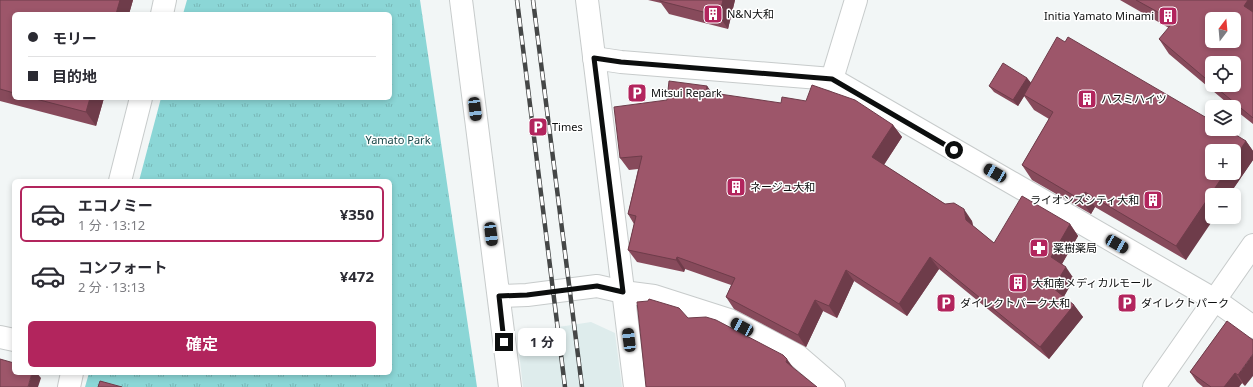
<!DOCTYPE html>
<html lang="ja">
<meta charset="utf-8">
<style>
body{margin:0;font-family:"Noto Sans","Noto Sans JP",sans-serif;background:#f2f2f3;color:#2b2b33;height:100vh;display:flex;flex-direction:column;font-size:15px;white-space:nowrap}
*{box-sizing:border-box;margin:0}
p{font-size:13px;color:#7c7c81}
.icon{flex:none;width:22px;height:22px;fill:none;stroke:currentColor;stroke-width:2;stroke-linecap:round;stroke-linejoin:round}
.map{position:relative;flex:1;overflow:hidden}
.drawer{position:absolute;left:12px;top:179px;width:380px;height:196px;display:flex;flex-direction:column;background:#fff;border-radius:6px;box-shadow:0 2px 6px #0003}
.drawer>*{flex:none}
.banner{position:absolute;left:12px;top:12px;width:380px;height:88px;border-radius:6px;box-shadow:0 2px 6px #0003;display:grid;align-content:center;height:88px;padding:0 16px;background:#fff}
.needle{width:26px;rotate:16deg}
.controls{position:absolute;left:1205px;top:12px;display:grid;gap:8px}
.controls a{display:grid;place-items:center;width:36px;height:36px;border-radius:6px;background:#fff;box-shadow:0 2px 6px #0003;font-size:20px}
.end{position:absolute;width:18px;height:18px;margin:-9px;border:5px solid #0c0e0e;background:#fff;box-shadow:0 0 0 2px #fff}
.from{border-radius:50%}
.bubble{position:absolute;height:28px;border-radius:6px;background:#fff;box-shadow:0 2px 6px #0003;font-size:13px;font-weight:700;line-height:28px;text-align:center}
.car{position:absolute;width:12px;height:24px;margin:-12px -6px;border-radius:5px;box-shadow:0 0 3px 1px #0007;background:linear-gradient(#222 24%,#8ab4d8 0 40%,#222 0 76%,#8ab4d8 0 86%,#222 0)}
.banner b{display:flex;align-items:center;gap:14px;height:38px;font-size:15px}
.banner b+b{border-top:1px solid #e1e1e2}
.banner i{width:10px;height:10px;background:#2b2b33}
ul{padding:7px 0 0;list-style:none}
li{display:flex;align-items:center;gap:12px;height:56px;margin:0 8px 6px;padding:0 8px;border:2px solid transparent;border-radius:6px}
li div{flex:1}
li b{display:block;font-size:15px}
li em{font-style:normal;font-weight:700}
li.current{border-color:#b2255d}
li>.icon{width:36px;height:36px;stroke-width:1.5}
.action{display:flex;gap:8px;margin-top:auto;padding:8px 16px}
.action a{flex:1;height:46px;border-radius:6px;background:#b2255d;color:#fff;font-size:16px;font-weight:700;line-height:46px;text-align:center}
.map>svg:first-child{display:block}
.built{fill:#deecec}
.park{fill:url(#park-tufts)}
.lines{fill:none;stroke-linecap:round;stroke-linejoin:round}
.minor-casing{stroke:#c7cbcb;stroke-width:24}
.minor{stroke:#fff;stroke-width:22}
.rail-casing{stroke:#454747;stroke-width:4.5}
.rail{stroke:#fff;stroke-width:3;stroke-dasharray:9;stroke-linecap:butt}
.wall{fill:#874a5b;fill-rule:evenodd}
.shaded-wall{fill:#6e3c4a}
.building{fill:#9d566a;stroke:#6e3c4a;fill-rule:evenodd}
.route{stroke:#0c0e0e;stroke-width:5}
.labels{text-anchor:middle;stroke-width:3;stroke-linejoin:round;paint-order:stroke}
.poi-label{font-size:11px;fill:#0c0e0e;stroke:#fff;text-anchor:start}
.park-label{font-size:11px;fill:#164546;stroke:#fff}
</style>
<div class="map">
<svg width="1253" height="387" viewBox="0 0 1253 387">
<defs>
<pattern id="park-tufts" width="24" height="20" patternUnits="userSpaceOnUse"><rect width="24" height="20" fill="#8bd6d6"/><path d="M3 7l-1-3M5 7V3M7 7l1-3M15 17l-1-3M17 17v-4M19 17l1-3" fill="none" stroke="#77b6b6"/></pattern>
</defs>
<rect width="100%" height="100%" fill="#f2f6f6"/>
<path class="built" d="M591 322 615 333 622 387H523L519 353 539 330Z"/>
<path class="park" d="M187 0H420L477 387H85L89 373H390V181H139L161 98H390V14H183Z"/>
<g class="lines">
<g class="minor-casing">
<g id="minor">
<path d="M461 0 510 387"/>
<path d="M587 0 635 387"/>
<path d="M162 14 165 0"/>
<path d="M594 58 621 62 832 79 1215 300 1253 327"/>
<path d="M832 79 856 0"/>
<path d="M120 181 141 98"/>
<path d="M499 296 527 295 597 286 623 292 654 296 729 320 798 356 834 387"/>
<path d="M0 337 14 340"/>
<path d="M69 387 72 373"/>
<path d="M1154 387 1253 245"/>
</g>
</g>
<use href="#minor" class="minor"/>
<g class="rail-casing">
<g id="rail">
<path d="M517 0 565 387"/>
<path d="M533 0 582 387"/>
</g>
</g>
<use href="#rail" class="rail"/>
</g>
<g class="wall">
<path d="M0 0H133L129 14H14V98H104L96 126 0 101Z"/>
<path d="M648 0H735L728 29 669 14 661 3Z"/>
<path d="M1120 0H1253V124L1234 109V107H1232L1169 54 1159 39 1169 28ZM1212 63 1234 85H1212Z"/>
<path d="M1027 78 1031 83 1246 141 1253 151V160L1229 195H1212L1186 260 1095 207 1091 214 1032 180 1022 165 1049 119 1034 110 1024 96 1018 106 994 92 989 86Z"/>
<path d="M707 86 712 93 893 125 902 137 884 165 972 221 973 226 994 243 1070 224 1078 236 1062 264 1074 279 1064 296 1074 305 1083 317 1049 359 939 269 907 316 854 281 837 318 823 311 806 347 734 309 726 297 731 285 685 269 684 272 637 262 628 250 634 224 628 214 638 169 629 170 620 158 667 100Z"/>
<path d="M1227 321 1245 386 1242 383 1239 387H1203L1197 382 1190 372Z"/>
</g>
<g class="shaded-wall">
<path d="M120 0H133L129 14H116Z"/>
<path d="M723 0H735L728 29 719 16Z"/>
<path d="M1248 0H1253V19L1244 6Z"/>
<path d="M1027 78 1032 84 1018 106 1013 100Z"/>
<path d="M707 86 715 97 706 92Z"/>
<path d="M90 98H104L96 126 86 112Z"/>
<path d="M893 125 902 137 881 169 872 157Z"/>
<path d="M1246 141 1253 151V160L1229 195H1212V217H1215L1186 260 1176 246 1225 173H1234V159Z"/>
<path d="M1085 192 1095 207 1091 214 1081 200Z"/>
<path d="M964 209 972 221 974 232 966 220Z"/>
<path d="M1070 224 1078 236 1059 269 1051 257Z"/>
<path d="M677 257 685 269 684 272 676 260Z"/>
<path d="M930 257 939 269 907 316 899 304Z"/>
<path d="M1066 267 1074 279 1062 300 1053 288Z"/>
<path d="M846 270 854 281 837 318 829 306Z"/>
<path d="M815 300 823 311 806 347 798 335Z"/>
<path d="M1074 305 1083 317 1049 359 1040 347Z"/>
<path d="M1253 354V376L1245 386 1238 375Z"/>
<path d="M787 359 795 370 786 362Z"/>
<path d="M32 373H37L41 378 38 387H28Z"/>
<path d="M1235 373 1242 383 1239 387H1224Z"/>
</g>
<g class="building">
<path d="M0 0H120L116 14H14V93L0 89Z"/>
<path d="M660 0H723L719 16 660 1Z"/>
<path d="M1136 0H1248L1244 6 1253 12V118L1213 85H1234V63H1212V84L1159 39 1174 21ZM1212 19H1234V41H1212Z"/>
<path d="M1057 37 1065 42 1068 37 1212 121V129H1226L1246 141 1234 159V151H1212V173H1225L1176 246 1085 192 1081 200 1022 165 1053 112 1024 95Z"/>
<path d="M1003 63 1027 78 1013 100 989 86Z"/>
<path d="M669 81 707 86 706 92 781 103 782 97 806 101 812 85 855 100 893 125 872 157 945 204 954 203 964 209 966 220 994 243 1022 196 1070 224 1051 257 1066 267 1053 288 1074 305 1040 347 930 257 899 304 846 270 829 306 815 300 798 335 726 297 735 278 677 257 676 260 628 250 636 216 628 214 642 156 620 158 614 107 667 100Z"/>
<path d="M32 98H90L86 112Z"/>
<path d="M649 299 679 308 688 318 706 317 716 320 783 355 787 359 786 362 817 387H646L637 302 648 301Z"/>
<path d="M1227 321 1253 340V354L1238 375 1235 373 1224 387H1211L1190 372Z"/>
<path d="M0 359 14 363V373H32L28 387H0Z"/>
<path d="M100 381 122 387H98Z"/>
</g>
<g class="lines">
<path class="route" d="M504 342 499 296 527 295 597 286 623 292 594 58 621 62 832 79 954 150"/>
</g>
<defs>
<g id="building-square" transform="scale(1)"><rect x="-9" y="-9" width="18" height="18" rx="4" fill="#b2255d" stroke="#fff"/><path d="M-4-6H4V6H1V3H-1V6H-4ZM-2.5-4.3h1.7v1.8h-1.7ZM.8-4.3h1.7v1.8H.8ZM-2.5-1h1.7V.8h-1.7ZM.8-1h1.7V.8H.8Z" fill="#fff"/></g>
<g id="parking-square" transform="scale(1)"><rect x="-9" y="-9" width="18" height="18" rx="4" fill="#b2255d" stroke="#fff"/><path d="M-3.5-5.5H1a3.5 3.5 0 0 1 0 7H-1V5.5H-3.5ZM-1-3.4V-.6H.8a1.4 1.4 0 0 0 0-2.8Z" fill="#fff"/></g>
<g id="pharmacy-square" transform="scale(1)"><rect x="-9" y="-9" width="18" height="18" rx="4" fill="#b2255d" stroke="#fff"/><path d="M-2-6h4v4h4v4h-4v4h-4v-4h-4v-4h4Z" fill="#fff"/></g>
</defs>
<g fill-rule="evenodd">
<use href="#building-square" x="713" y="14"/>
<use href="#building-square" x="1168" y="16"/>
<use href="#parking-square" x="637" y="93"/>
<use href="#building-square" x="1087" y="99"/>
<use href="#parking-square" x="538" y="127"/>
<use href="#building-square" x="736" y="187"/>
<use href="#building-square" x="1153" y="200"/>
<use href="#pharmacy-square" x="1039" y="248"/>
<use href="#building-square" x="1018" y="283"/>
<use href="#parking-square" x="946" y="303"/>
<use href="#parking-square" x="1127" y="303"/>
</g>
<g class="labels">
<g class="poi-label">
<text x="727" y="18">N&amp;N大和</text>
<text x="1154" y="20" text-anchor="end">Initia Yamato Minami</text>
<text x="651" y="97">Mitsui Repark</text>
<text x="1101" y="103">ハスミハイツ</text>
<text x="552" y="131">Times</text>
<text x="750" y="191">ネージュ大和</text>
<text x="1139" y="204" text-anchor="end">ライオンズシティ大和</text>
<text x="1053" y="252">薬樹薬局</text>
<text x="1032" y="287">大和南メディカルモール</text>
<text x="960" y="307">ダイレクトパーク大和</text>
<text x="1141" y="307">ダイレクトパーク</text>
</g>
<g class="park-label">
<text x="398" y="144">Yamato Park</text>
</g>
</g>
</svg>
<div class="controls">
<a><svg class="needle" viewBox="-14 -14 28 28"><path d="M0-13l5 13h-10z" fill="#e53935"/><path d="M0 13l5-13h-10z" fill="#7c7c81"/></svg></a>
<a><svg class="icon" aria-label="locate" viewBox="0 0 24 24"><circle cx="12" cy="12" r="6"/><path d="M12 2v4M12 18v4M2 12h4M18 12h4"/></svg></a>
<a><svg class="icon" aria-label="layers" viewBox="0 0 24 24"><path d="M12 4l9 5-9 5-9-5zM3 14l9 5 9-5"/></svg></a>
<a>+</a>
<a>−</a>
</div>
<i class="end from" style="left:954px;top:150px"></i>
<i class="end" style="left:504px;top:342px"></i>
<div class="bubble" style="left:518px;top:328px;width:48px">1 分</div>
<i class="car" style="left:475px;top:109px;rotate:173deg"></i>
<i class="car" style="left:995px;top:173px;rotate:300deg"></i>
<i class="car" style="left:491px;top:234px;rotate:173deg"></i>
<i class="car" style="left:1117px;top:244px;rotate:120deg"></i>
<i class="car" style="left:742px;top:327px;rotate:298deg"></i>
<i class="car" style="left:629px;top:340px;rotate:353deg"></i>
<div class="banner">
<b><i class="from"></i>モリー</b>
<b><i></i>目的地</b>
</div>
<section class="drawer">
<ul>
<li class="current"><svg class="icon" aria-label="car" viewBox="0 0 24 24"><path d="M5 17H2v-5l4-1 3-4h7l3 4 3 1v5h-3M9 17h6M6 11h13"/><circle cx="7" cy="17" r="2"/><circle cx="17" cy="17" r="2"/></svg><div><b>エコノミー</b><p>1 分 · 13:12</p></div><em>¥350</em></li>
<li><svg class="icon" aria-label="car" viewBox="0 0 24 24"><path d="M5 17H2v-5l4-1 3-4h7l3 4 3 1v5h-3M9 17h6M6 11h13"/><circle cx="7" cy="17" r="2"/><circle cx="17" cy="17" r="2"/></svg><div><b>コンフォート</b><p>2 分 · 13:13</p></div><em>¥472</em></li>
</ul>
<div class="action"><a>確定</a></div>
</section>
</div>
